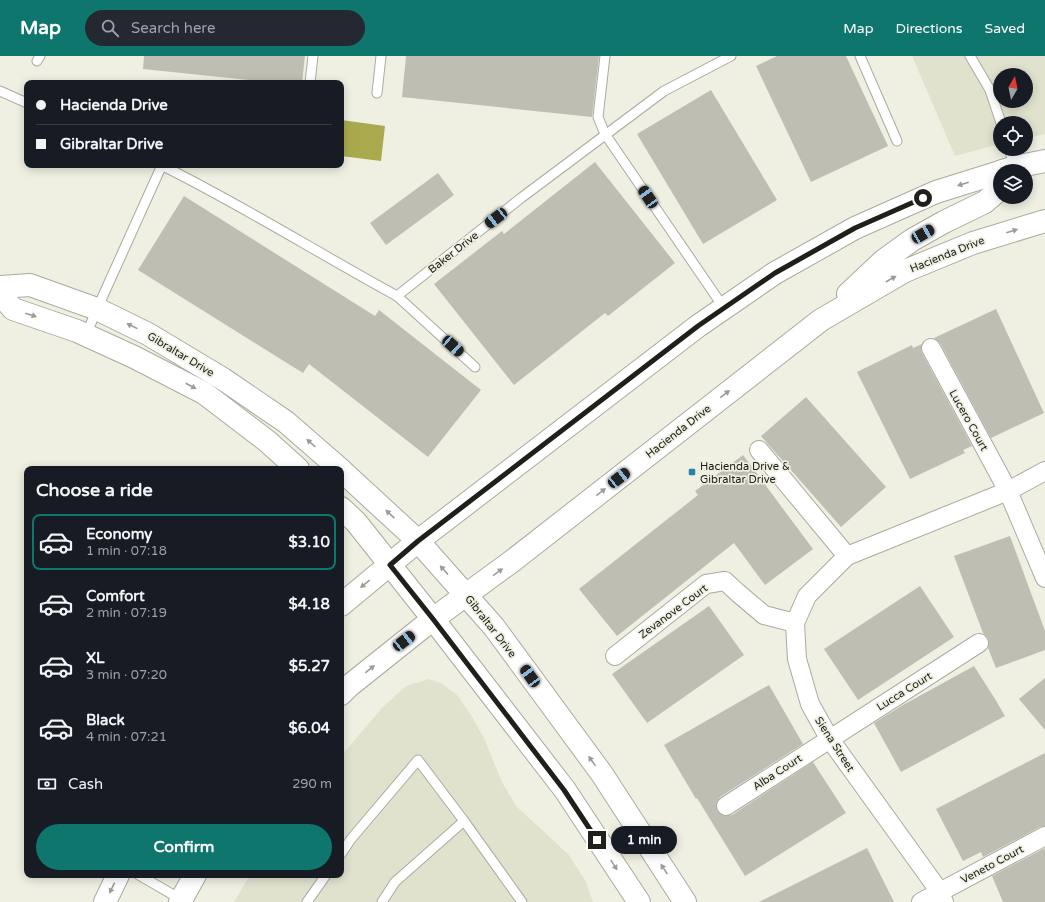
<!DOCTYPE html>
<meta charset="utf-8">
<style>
body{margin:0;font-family:"Varela Round",sans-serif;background:#242831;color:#f1f3f6;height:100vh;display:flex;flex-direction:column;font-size:15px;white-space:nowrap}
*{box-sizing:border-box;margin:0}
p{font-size:13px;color:#9ea1a6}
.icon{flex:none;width:22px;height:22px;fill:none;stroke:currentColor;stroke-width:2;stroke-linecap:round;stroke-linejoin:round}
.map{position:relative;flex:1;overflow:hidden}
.sheet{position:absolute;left:24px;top:410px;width:320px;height:412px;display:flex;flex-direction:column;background:#171b24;border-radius:8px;box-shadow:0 2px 10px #0003}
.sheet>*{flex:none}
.guide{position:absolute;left:24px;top:24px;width:320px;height:88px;border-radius:8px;box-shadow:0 2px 10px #0003;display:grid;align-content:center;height:88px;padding:0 12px;background:#171b24}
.needle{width:26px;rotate:9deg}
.tools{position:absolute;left:993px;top:12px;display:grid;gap:8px}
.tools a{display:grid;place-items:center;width:40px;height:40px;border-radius:50%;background:#171b24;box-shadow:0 2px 10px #0003;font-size:20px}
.end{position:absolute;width:18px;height:18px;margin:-9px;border:5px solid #20201b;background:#fff;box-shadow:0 0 0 2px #fff}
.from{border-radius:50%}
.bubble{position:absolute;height:28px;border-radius:14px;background:#171b24;box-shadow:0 2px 10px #0003;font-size:13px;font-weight:800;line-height:28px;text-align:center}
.car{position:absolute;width:12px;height:24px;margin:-12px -6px;border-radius:5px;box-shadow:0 0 3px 1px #0007;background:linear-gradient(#222 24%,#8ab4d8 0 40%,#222 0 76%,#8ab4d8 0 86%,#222 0)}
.guide b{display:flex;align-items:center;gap:14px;height:38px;font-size:15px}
.guide b+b{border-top:1px solid #363941}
.guide i{width:10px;height:10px;background:#f1f3f6}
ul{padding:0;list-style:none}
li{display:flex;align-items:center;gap:12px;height:56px;margin:0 8px 6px;padding:0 4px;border:2px solid transparent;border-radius:8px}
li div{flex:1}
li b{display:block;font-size:15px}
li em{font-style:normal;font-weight:800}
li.active{border-color:#0f766e}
li>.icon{width:36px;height:36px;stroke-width:1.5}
h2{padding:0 12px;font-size:18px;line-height:48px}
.pay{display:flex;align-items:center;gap:10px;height:44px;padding:0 12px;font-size:15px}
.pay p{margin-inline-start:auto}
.action{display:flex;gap:8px;margin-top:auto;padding:8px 12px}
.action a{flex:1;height:46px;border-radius:24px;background:#0f766e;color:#fff;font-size:16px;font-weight:800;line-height:46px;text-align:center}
header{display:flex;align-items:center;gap:24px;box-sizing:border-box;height:56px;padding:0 20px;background:#0f766e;color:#fff}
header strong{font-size:19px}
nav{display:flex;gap:22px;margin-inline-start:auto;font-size:14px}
.search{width:280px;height:36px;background:#242831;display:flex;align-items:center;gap:10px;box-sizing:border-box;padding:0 14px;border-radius:22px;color:#9ea1a6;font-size:15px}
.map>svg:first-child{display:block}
.built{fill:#e1e2ce;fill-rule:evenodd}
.water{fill:#a9aa4e}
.building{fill:#bebfb2}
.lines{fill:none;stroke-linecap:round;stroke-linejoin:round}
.service-casing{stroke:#aaab9e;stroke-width:11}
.minor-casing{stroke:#aaab9e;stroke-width:20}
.tertiary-casing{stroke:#aaab9e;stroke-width:24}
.secondary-casing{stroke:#aaab9e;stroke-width:24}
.service{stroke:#fff;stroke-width:9}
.minor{stroke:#fff;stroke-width:18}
.tertiary{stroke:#fff;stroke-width:22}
.secondary{stroke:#fff;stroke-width:22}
.oneway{fill:#9b9b98}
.route{stroke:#20201b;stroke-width:5}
.poi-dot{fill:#2384af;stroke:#eff0e2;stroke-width:1.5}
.labels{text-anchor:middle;stroke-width:3.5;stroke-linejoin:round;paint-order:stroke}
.street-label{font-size:11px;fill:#20201b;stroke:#eff0e2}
.poi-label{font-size:11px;fill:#20201b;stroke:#eff0e2;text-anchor:start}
</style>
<header>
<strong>Map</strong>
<div class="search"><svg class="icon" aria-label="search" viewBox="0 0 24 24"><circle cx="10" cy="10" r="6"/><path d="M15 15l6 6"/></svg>Search here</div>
<nav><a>Map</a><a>Directions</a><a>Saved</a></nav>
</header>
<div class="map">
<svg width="1045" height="846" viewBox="0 0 1045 846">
<rect width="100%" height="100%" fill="#eff0e2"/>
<g class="built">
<path d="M912 0H1045V78L1026 82V67H1000V88L955 100ZM1000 19H1026V45H1000Z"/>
<path d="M429 623 441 627 457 639 471 659 484 682 501 724 516 750 569 799 586 826 593 846H234L250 819H341V700L382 652 406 630Z"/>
</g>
<path class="water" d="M341 64 385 70 381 105 341 100Z"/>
<g class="building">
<path d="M144 0H305L302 27H278L143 13Z"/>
<path d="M406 0H599L592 61 402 41Z"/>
<path d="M777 0H846L888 90 811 126 756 10Z"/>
<path d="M711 34 777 144 703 188 637 78Z"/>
<path d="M595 106 675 207 608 260 605 257 514 329 434 228 502 175 504 178Z"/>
<path d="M438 117 454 139 386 189 370 167Z"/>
<path d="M184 140 375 260 379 254 481 334 428 401 309 308 303 317 138 214Z"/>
<path d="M996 253 1044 357 991 382 940 287 934 282Z"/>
<path d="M922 288 921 292 922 297 972 390 963 394 965 397 910 423 857 316 912 289 913 292Z"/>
<path d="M806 341 886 431 841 471 761 380Z"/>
<path d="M743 399 813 493 765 529 734 487 617 580 579 533 698 439 695 435Z"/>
<path d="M1010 480 1045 575V594L996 612 988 592 989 587 988 582 983 577 954 500Z"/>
<path d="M920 530 954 581 858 644 824 593Z"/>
<path d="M709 550 744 599 647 667 612 618Z"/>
<path d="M974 610 995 643 1005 660 901 716 874 667 903 649Z"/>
<path d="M1045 622V674L1019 643Z"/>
<path d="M769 629 803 688 720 741 717 746 716 750 717 755 722 759 727 760 732 759 813 706 846 757 745 820 697 742 696 743 664 689Z"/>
<path d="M1045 697V770L1040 771 983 801 981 796 963 805 936 753Z"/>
<path d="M867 792 894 846H759Z"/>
<path d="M1045 792V846H1003L992 820Z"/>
</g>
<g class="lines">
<g class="service-casing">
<g id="service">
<path d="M605 0 598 61 605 78 724 252"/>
<path d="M860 0 897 85"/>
<path d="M970 0 990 34 1001 67"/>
<path d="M37 5 40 0"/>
<path d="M310 27 313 0"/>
<path d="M0 35 27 47"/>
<path d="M377 37 381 0"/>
<path d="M1009 93 1015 111"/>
<path d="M161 109C242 149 318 197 397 240L521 142 664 35 731 0"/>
<path d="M397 240 475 311"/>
<path d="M86 279 97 253 162 109"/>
<path d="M341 798 351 783 418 704 464 765 522 846"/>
<path d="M139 819 182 844"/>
<path d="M307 846 326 819"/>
<path d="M382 846 395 826 464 765"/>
</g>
</g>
<g class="minor-casing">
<g id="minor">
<path d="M931 292 1008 435 1045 522"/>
<path d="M759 394 847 500"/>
<path d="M615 600 706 528 725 525 738 537 764 559 795 567"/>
<path d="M726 750 979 587"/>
<path d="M921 846 1045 780"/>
<path d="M944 846 940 836 829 682 810 648 797 603 795 567 807 540 847 500 1008 435 1045 415"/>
</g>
</g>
<g class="tertiary-casing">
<g id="tertiary">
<path d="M0 231 30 229 97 253 148 278 223 323 286 366 340 413"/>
<path d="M0 238 13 253 77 275 134 301 204 337 267 385 298 413"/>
<path d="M341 414 418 485 494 571 602 718 685 846"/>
<path d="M341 452 356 466 433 563 565 734 639 846"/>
</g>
</g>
<g class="secondary-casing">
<g id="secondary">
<path d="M1002 115 1015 111 1045 105"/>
<path d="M848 238 883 205 912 184 944 166 985 146 1000 133"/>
<path d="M341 549 418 485 698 270 775 217 855 172 936 136 1000 116"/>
<path d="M341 638 349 630 433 563 511 506 821 264 905 215 973 187 1045 165"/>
<path d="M105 846 118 819"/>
<path d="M180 846 195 819"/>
</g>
</g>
<use href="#service" class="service"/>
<use href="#minor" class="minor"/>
<use href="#tertiary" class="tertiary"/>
<use href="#secondary" class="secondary"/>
</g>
<defs><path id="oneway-solid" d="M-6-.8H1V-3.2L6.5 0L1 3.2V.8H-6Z"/></defs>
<g class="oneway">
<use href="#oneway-solid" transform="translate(963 128) rotate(162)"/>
<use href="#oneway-solid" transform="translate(1012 175) rotate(-17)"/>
<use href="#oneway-solid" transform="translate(891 223) rotate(-30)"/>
<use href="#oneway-solid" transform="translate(31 259) rotate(18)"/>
<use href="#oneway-solid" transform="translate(132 270) rotate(-154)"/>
<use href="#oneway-solid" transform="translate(191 330) rotate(28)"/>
<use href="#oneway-solid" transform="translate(725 338) rotate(-38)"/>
<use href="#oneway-solid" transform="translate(311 387) rotate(-138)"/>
<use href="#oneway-solid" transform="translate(601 436) rotate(-38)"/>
<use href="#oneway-solid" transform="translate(390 458) rotate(-137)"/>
<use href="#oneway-solid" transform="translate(444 514) rotate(-132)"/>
<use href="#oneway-solid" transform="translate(498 516) rotate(-36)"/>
<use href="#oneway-solid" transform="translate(365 528) rotate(141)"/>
<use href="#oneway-solid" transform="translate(370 613) rotate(-39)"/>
<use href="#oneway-solid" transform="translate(592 705) rotate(-126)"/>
<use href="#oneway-solid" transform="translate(614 809) rotate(57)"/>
<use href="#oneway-solid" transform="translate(664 813) rotate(-123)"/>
<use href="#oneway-solid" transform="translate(112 832) rotate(116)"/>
</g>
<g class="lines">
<path class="route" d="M597 784 564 734 433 563 390 509 418 485 698 270 775 217 855 172 923 142"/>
</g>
<rect class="poi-dot" x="688" y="412" width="8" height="8" rx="2"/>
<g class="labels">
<g class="street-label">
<text transform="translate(453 196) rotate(-38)" y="4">Baker Drive</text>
<text transform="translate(947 198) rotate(-22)" y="4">Hacienda Drive</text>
<text transform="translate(181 298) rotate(31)" y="4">Gibraltar Drive</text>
<text transform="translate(969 364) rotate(61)" y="4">Lucero Court</text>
<text transform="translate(678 375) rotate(-38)" y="4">Hacienda Drive</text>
<text transform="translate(673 555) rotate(-37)" y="4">Zevanove Court</text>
<text transform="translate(491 570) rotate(52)" y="4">Gibraltar Drive</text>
<text transform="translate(904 635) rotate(-32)" y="4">Lucca Court</text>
<text transform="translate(835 688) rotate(57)" y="4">Siena Street</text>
<text transform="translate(777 716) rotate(-33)" y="4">Alba Court</text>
<text transform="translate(992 808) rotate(-28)" y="4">Veneto Court</text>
</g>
<g class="poi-label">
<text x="700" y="414">Hacienda Drive &amp;<tspan x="700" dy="13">Gibraltar Drive</tspan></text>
</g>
</g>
</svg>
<div class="tools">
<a><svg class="needle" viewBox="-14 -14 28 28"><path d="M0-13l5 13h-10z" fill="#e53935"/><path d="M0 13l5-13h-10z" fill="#9ea1a6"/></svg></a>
<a><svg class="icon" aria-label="locate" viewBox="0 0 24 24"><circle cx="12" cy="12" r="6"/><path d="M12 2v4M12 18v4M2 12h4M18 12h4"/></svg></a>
<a><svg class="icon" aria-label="layers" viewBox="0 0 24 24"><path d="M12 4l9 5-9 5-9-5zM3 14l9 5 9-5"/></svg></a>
</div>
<i class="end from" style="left:923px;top:142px"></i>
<i class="end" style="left:597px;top:784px"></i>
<div class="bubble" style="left:611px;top:770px;width:66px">1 min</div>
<i class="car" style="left:648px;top:141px;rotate:326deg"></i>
<i class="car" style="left:496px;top:162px;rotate:232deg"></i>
<i class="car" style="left:923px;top:178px;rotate:60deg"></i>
<i class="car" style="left:453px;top:290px;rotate:132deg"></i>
<i class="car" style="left:619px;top:422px;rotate:52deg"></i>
<i class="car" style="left:404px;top:585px;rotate:52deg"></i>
<i class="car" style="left:530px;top:620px;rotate:324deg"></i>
<div class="guide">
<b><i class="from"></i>Hacienda Drive</b>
<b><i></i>Gibraltar Drive</b>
</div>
<section class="sheet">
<h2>Choose a ride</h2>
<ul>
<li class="active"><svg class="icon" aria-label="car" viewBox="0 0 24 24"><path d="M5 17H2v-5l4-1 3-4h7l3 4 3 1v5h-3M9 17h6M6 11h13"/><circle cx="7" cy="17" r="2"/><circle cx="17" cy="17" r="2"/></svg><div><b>Economy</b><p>1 min · 07:18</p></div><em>$3.10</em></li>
<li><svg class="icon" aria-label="car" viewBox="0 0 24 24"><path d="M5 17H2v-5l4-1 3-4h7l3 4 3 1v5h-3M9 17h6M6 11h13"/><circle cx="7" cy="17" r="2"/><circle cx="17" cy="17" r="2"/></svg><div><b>Comfort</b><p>2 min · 07:19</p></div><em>$4.18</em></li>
<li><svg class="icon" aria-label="car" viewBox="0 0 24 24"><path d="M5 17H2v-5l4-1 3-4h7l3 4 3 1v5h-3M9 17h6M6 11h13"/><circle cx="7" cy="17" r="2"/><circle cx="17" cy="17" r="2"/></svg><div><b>XL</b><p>3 min · 07:20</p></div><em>$5.27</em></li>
<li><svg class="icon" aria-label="car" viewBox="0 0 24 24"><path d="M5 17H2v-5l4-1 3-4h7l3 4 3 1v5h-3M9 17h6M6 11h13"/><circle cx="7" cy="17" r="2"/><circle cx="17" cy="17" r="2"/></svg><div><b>Black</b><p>4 min · 07:21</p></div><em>$6.04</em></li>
</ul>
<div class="pay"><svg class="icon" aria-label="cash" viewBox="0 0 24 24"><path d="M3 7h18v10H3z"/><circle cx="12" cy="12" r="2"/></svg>Cash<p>290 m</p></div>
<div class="action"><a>Confirm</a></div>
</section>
</div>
